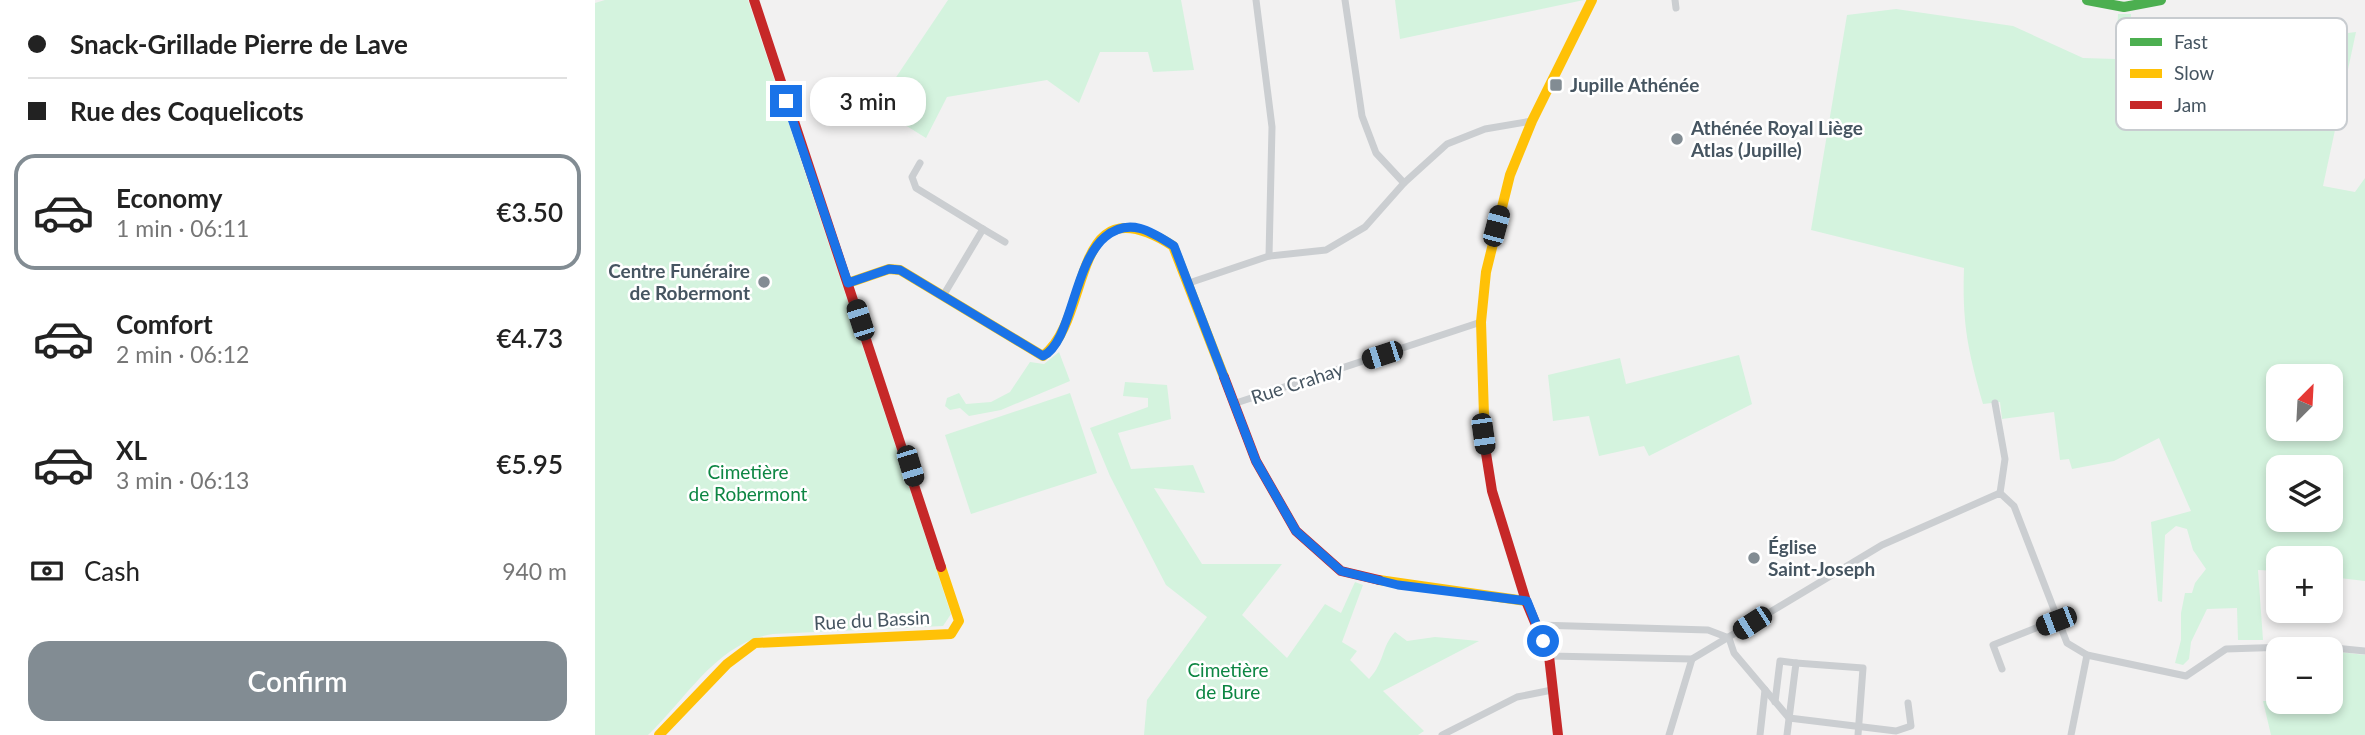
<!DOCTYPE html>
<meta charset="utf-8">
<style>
body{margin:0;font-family:Lato,sans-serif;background:#f2f2f2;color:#222;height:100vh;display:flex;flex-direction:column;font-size:26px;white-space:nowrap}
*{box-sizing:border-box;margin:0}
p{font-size:23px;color:#767676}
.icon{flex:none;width:38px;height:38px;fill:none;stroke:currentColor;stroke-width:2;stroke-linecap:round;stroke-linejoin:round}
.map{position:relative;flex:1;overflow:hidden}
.side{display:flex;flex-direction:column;background:#fff;width:595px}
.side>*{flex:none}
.top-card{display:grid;align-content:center;height:154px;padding:0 28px;background:#fff}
.needle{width:46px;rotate:24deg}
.buttons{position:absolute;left:1671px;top:364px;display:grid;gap:14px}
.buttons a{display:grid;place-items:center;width:77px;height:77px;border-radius:14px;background:#fff;box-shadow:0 4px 10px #0003;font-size:35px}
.end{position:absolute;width:32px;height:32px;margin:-16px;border:9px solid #1a73e8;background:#fff;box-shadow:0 0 0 4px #fff}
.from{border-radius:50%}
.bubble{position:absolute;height:49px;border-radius:21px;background:#fff;box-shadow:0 4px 10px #0003;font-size:23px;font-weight:600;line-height:49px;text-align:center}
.car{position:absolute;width:21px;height:42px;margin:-21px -10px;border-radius:9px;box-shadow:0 0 5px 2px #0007;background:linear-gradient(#222 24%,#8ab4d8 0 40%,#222 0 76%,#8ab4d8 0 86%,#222 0)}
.top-card b{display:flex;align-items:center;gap:24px;height:66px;font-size:26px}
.top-card b+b{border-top:2px solid #e0e0e0}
.top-card i{width:18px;height:18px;background:#222}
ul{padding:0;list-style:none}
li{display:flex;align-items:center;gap:21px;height:116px;margin:0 14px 10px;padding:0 14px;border:4px solid transparent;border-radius:21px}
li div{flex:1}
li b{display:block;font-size:26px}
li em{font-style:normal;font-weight:600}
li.selected{border-color:#828c93}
li>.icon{width:63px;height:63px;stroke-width:1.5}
.pay{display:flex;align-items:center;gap:18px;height:77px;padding:0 28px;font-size:26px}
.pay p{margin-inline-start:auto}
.cta{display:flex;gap:14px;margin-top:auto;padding:14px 28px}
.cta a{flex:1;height:80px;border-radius:21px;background:#828c93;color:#fff;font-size:28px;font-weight:600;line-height:80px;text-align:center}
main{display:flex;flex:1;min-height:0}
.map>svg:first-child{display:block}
.green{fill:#d4f3de;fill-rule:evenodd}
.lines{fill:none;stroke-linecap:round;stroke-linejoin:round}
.street{stroke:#cbced1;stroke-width:7}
.fast{stroke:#4caf50;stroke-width:10}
.slow{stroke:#ffc107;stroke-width:10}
.jam{stroke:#c62828;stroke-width:10}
.route{stroke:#1a73e8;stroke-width:9}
.poi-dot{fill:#828c93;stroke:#fff;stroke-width:2.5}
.labels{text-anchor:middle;stroke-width:5;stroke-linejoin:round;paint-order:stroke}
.poi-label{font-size:19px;font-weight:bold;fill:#465561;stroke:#fff;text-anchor:start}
.street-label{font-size:19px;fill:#465561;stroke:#fff}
.park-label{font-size:19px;fill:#0d8643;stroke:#fff}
.key{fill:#fff;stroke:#c8ccd0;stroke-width:2}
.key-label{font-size:19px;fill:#465561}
</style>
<main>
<section class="side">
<div class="top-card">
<b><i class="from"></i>Snack-Grillade Pierre de Lave</b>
<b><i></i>Rue des Coquelicots</b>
</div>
<ul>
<li class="selected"><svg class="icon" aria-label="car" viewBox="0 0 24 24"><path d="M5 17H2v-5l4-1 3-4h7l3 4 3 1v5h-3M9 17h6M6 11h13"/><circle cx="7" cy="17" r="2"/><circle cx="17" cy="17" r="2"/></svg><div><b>Economy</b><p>1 min · 06:11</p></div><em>€3.50</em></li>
<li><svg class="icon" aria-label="car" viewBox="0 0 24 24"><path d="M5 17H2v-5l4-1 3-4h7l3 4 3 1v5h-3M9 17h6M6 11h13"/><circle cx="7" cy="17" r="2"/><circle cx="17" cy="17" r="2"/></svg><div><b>Comfort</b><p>2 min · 06:12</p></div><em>€4.73</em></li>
<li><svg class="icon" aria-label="car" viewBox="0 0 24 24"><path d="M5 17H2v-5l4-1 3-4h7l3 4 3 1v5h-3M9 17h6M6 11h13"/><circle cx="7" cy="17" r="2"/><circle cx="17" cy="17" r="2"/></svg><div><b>XL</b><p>3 min · 06:13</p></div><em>€5.95</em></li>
</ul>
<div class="pay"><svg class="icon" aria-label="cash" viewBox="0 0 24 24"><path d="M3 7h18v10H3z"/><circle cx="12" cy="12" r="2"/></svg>Cash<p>940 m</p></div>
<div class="cta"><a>Confirm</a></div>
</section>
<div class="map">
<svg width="1770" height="735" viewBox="0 0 1770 735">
<rect width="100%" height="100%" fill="#f2f1f1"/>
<g class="green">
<path d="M10 0H153L356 614 348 626 178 634C123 641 91 699 53 735H0V3Z"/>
<path d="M353 0H586L599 70 558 72 553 52H505L484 103 452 80 352 97 331 138 281 107Z"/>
<path d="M800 0H989L805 39Z"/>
<path d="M1301 9 1418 26 1488 58 1521 59 1523 14H1536L1535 55 1565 57 1666 25 1706 22 1704 39 1761 32 1728 186 1760 192 1770 178V581L1736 577V558H1684L1683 571 1663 570 1668 640H1643L1642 608 1612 609 1596 642 1594 659 1588 665 1580 663 1586 640V613L1590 593H1597L1600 583 1611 569 1598 550 1592 529 1581 526 1570 535 1567 602 1563 601 1556 522 1596 511 1564 438 1519 461 1477 469 1474 459 1465 460 1459 412 1407 419 1405 402 1388 404C1373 351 1367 324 1369 268L1216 230 1252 15ZM1684 376H1736V429H1684ZM1684 467H1736V520H1684Z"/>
<path d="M464 352 475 381 406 410 374 416 365 408 355 410 350 406 352 398 364 393 371 404 396 402 415 392 435 362 449 364Z"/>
<path d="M1144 355 1157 404 1054 456 1049 446 1004 456 994 416 958 421 953 375 1025 358 1031 384Z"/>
<path d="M530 382 572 385 576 419 523 433 536 469 598 465 610 493 559 488 607 564H687L647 615 692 658 730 604 746 613 760 582 768 585 747 642 762 651 755 660 774 679C790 662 786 647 800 632L812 641 840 637 884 641 788 691 829 731 823 735H549L552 700 612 617 571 585 515 476 495 428 553 407V398L528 396Z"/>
<path d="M475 393 502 473 376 514 350 435Z"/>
<path d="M1736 651 1770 655V735H1676L1668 701 1736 702Z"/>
</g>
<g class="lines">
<g class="street">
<path d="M661 0 677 127 674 256"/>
<path d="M750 0 767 116 781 153 809 183"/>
<path d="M1080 0 1081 8"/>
<path d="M325 163 317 177 321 188 388 229 348 296"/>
<path d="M388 229 410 242"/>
<path d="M594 283 674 256 731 250 770 227 809 183 852 144 890 129 937 121"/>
<path d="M1400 403 1410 459 1405 493"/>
<path d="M638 404 886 322"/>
<path d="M943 625 1113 630 1134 638"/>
<path d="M1134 638 1139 653 1194 718 1301 731 1316 726 1313 703"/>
<path d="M954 656 1097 659 1287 545 1405 493 1419 506 1472 643 1492 655 1591 676 1631 649 1719 646 1770 651"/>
<path d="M1201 663 1268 668 1263 735"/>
<path d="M1407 669 1398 645 1461 620"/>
<path d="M1180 702 1185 661 1201 663 1192 735"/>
<path d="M847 735 922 697 957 690"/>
<path d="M1074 735 1097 659"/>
<path d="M1165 735 1170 690"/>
<path d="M1476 735 1492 655"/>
</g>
<path class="fast" d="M1492 0 1529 7 1566 0"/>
<g class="slow">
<path d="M253 283 294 269 305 270 448 356C499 317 473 179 578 246L629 377"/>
<path d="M890 447 886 322 891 272 915 175 937 121 997 0"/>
<path d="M784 580 931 601"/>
<path d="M64 735 132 664 160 643 356 634 364 621 346 567"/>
</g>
<g class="jam">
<path d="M159 0 346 567"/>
<path d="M629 377 661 461 701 531 746 571 784 580"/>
<path d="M890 447 897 491 931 601 954 656 963 735"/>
</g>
</g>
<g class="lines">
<path class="route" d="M191 101 253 283 294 269 305 270 448 356C477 342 478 264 510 237 534 217 556 231 579 246L661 461 701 531 746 571 803 585 932 601 948 641"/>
</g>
<g class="poi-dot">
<rect x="954" y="78" width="14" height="14" rx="3.5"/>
<circle cx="1082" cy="139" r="7"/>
<circle cx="169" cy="282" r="7"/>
<circle cx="1159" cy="558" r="7"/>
</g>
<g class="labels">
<g class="poi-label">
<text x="975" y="92">Jupille Athénée</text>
<text x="1096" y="135">Athénée Royal Liège<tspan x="1096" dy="22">Atlas (Jupille)</tspan></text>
<text x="155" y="278" text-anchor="end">Centre Funéraire<tspan x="155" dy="22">de Robermont</tspan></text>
<text x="1173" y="554">Église<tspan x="1173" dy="22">Saint-Joseph</tspan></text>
</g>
<g class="street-label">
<text transform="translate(702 383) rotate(-18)" y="7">Rue Crahay</text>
<text transform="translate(277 620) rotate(-3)" y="7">Rue du Bassin</text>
</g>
<g class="park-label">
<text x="153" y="479">Cimetière<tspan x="153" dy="22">de Robermont</tspan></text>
<text x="633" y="677">Cimetière<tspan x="633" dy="22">de Bure</tspan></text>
</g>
</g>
<rect x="1521" y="18" width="231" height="112" rx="10" class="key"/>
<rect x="1535" y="38" width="32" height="8" fill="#4caf50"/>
<rect x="1535" y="69" width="32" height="9" fill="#ffc107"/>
<rect x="1535" y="101" width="32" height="8" fill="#c62828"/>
<g class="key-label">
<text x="1579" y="49">Fast</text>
<text x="1579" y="80">Slow</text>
<text x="1579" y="112">Jam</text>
</g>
</svg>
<div class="buttons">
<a><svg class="needle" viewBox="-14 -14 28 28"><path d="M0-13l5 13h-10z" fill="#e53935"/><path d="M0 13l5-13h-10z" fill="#767676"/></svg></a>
<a><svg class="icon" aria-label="layers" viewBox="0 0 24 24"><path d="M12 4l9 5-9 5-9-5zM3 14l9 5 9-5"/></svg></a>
<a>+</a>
<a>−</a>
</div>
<i class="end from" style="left:948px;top:641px"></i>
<i class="end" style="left:191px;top:101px"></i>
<div class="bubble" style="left:215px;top:77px;width:116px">3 min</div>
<i class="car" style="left:901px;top:226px;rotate:15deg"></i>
<i class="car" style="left:265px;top:320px;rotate:342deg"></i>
<i class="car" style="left:787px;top:355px;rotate:252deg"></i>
<i class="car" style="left:888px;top:434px;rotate:172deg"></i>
<i class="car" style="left:315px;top:466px;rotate:163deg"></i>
<i class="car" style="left:1461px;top:621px;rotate:249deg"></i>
<i class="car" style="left:1157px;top:623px;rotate:237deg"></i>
</div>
</main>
